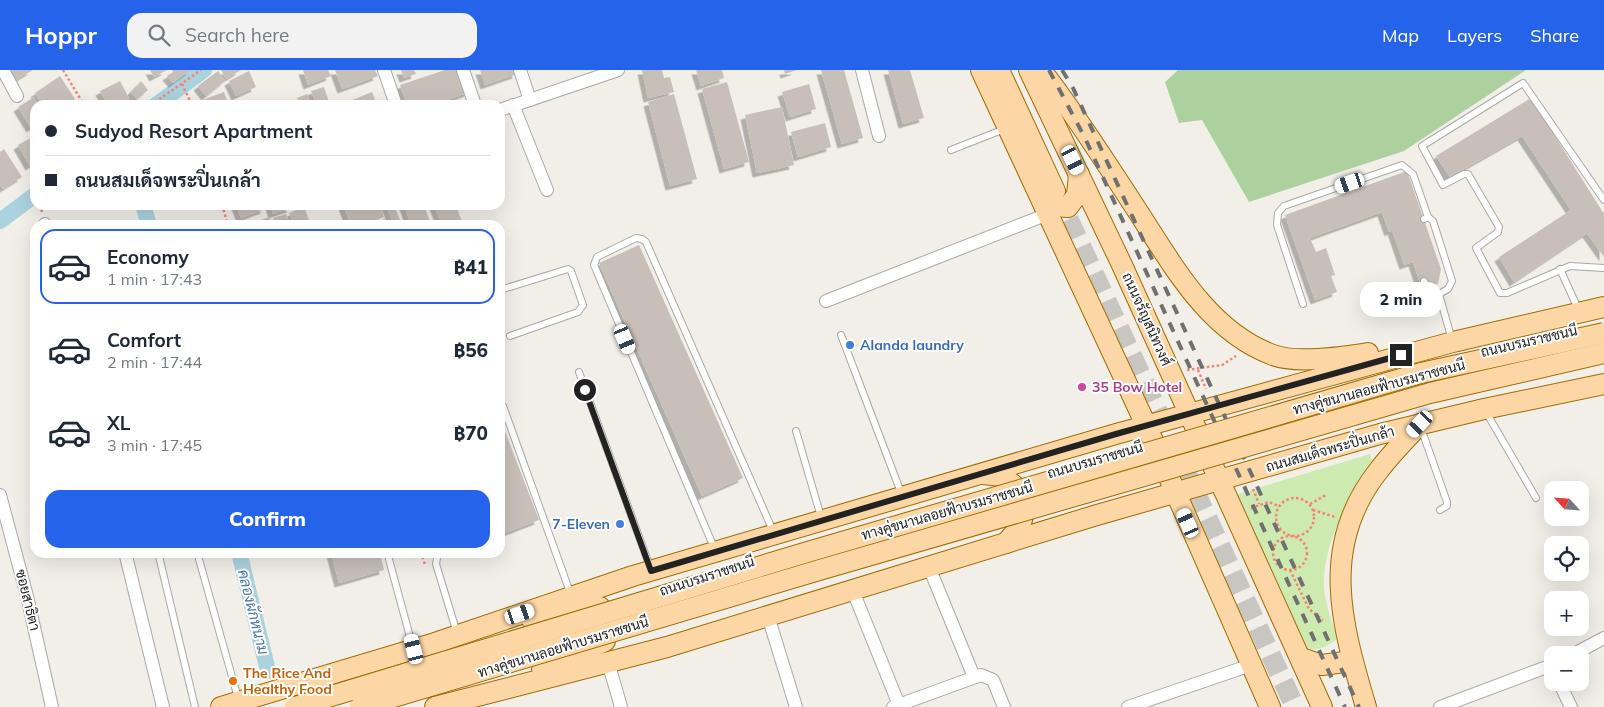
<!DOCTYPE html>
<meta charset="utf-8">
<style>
body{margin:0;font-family:Mulish,Sarabun,sans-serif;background:#f2f2f3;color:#1f2937;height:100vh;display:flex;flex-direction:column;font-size:19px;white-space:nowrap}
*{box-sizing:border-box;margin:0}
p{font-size:16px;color:#747a83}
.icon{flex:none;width:28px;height:28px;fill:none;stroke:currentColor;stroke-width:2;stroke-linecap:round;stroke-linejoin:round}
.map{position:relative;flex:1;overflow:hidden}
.side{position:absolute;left:30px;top:150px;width:475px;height:338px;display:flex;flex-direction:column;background:#fff;border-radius:15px;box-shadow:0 5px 20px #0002}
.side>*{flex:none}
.banner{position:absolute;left:30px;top:30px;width:475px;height:110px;border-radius:15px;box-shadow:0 5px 20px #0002;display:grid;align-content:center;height:110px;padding:0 15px;background:#fff}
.needle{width:32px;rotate:296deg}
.buttons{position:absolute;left:1544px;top:411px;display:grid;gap:10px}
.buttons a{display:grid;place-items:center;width:45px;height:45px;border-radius:10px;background:#fff;box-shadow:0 5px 20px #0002;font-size:25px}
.end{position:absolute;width:22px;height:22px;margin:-11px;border:6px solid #222;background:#fff;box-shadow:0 0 0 2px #fff}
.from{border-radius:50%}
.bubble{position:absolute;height:35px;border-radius:15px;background:#fff;box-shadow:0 5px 20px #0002;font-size:16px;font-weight:800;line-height:35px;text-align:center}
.car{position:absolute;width:15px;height:30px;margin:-15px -8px;border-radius:6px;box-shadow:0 0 4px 1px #0007;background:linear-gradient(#fff 24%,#345 0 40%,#fff 0 76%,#345 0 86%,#fff 0)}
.banner b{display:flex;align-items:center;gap:18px;height:48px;font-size:19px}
.banner b+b{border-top:1px solid #e0e1e3}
.banner i{width:12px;height:12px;background:#1f2937}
ul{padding:9px 0 0;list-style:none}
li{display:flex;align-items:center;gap:15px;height:75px;margin:0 10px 8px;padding:0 5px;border:2px solid transparent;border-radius:15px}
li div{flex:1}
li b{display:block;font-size:19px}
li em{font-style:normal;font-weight:800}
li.selected{border-color:#2563eb}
li>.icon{width:45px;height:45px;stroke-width:1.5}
.action{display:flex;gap:10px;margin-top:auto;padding:10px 15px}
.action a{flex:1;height:58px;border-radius:15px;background:#2563eb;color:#fff;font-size:20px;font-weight:800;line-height:58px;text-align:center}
header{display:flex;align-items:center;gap:30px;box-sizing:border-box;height:70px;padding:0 25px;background:#2563eb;color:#fff}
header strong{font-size:24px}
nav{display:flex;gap:28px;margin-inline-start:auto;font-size:18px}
.search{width:350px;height:45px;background:#f2f2f3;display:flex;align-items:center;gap:12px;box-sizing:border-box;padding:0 18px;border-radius:15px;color:#747a83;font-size:19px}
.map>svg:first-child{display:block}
.grass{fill:#cdebb0}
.forest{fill:#add19e}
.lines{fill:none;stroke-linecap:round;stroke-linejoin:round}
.canal{stroke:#aad3df;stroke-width:16}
.building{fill:#c7bfb8;filter:url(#shadow)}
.primary-tunnel{stroke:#c8c6c1;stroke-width:20;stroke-dasharray:20 10;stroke-linecap:butt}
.lane-casing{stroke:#a9a9a9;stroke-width:8}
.street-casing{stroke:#a9a9a9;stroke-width:14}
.primary-casing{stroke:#a06b00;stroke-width:22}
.path{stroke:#fa8072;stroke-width:2.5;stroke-dasharray:2.5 2.5;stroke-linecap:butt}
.lane{stroke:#fff;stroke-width:6}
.street{stroke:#fff;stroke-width:12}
.primary{stroke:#fcd6a4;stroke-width:20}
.rail{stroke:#707070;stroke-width:4;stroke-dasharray:10 10;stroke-linecap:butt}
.primary-bridge-casing{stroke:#a06b00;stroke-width:22;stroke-linecap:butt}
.primary-bridge{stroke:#fcd6a4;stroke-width:20}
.route{stroke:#222;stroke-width:6}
.shop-dot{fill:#3f7fe0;stroke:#fff;stroke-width:2}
.hotel-dot{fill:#d1479c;stroke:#fff;stroke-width:2}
.food-dot{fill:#e8710a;stroke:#fff;stroke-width:2}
.labels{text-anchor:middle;stroke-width:4;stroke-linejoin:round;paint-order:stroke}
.street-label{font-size:14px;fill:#222;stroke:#fff}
.shop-label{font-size:14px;font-weight:bold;fill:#366cbe;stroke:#fff;text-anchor:start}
.hotel-label{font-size:14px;font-weight:bold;fill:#b23c85;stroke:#fff;text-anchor:start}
.food-label{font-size:14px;font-weight:bold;fill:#c56008;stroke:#fff;text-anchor:start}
.water-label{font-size:15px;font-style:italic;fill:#4a7aab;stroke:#fff}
</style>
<header>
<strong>Hoppr</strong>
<div class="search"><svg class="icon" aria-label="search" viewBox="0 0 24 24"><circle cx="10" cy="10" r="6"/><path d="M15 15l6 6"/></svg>Search here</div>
<nav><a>Map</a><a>Layers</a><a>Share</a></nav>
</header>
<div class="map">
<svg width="1604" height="637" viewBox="0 0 1604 637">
<defs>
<filter id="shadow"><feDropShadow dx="-4.5" dy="4.5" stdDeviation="0" flood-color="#0004"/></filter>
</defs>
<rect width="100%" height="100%" fill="#f2efe9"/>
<path class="grass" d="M1370 384 1372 391C1349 426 1321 477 1324 520 1326 536 1333 554 1337 569 1325 578 1315 583 1301 576L1235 425Z"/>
<path class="forest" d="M1178 0H1526L1404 81 1249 132 1202 50 1179 53 1165 12Z"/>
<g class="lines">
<g class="canal">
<path d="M156 35 204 0"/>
<path d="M143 135 149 155"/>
<path d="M0 151 35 125"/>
<path d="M239 482 268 601"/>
</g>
</g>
<g class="building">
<path d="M7 0H33L14 11Z"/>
<path d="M150 0H167L154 7Z"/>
<path d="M172 0H191L173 13 167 6 173 2Z"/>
<path d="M221 0H241L226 9Z"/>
<path d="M303 0H328L331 6 308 15Z"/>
<path d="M335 0H375L378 6 342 19Z"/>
<path d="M401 0H414L416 4 404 8Z"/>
<path d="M445 0H461L469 22 435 35H407L400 15Z"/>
<path d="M480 0H516L517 4 485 15Z"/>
<path d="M642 0H662L664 8 670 7 674 22 648 28Z"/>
<path d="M696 0H722L724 8 701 16Z"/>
<path d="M784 0H797L785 4Z"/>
<path d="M821 0H844L863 68 842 74Z"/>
<path d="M888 0H910L924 48 903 54Z"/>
<path d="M218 1 225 11 206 26 198 16Z"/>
<path d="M249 1 256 17 236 26 229 11Z"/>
<path d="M60 6 75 29 66 35H42L35 23Z"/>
<path d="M120 11 130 30 123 35H108L100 21Z"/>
<path d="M141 11 148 20 137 29 131 22Z"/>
<path d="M727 12 749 92 724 99 702 19Z"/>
<path d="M809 14 816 39 790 47 782 22Z"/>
<path d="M324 17 329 32 317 35 311 21Z"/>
<path d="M224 22 228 34 201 35 200 31Z"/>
<path d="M372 22 377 35H340Z"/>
<path d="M307 24 311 35H300L297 28Z"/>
<path d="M674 24 697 109 670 116 648 32Z"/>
<path d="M34 27 38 35H35V55L31 58 18 37Z"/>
<path d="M1531 28 1604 144V187L1587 163 1514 212 1499 187 1571 140 1522 66 1450 107 1436 86Z"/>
<path d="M782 37 794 95 757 103 745 45Z"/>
<path d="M825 53 831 77 798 87 791 62Z"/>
<path d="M35 64V75L30 67Z"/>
<path d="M29 69 35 79V93L30 96 18 75Z"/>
<path d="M4 79 22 107 3 119 0 114V82Z"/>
<path d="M1407 101 1441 199 1438 214 1426 218 1424 212 1420 213 1413 192 1404 195 1392 160 1389 162 1382 142 1310 168 1316 182 1326 178 1335 205 1331 206 1337 222 1315 230 1285 145Z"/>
<path d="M236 135H264L265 139 241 148Z"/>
<path d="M270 135H290L291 138 273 144Z"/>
<path d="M343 135H380L384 147 362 155H351Z"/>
<path d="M386 135H394L402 155H394Z"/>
<path d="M404 135H424L431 155H411Z"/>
<path d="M434 135H456L463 155H442Z"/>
<path d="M304 137 311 155H294L289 143Z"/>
<path d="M286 144 290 155H275L273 148Z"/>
<path d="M269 147 272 155H247Z"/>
<path d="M385 149 386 155H370Z"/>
<path d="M639 175 743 408 702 426 599 193Z"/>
<path d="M500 348 539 450 500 465Z"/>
<path d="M331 482H380L384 500 339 513Z"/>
</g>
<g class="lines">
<path class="primary-tunnel" d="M1056 122 1295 637"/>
<g class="lane-casing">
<g id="lane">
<path d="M951 80 1007 58"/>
<path d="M1604 130 1523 13 1422 76 1443 115 1464 104H1468L1499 157 1498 162 1476 178 1500 223H1507L1570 196 1604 198"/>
<path d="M1560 199 1579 241"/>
<path d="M1424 211 1429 223 1439 224 1448 219 1452 211 1433 151 1428 147 1424 149"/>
<path d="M500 220 568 199 571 201 583 235 578 242 510 266"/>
<path d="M1439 224 1452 270"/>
<path d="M1303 234 1277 155 1278 143 1284 136 1402 95 1413 104 1428 147"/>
<path d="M841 265 902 425"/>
<path d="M579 302 650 497"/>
<path d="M503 336 571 525"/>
<path d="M1486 342 1536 428"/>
<path d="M1421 358 1447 432V436L1440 440"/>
<path d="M796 361 821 447"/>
<path d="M715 480 594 195 597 187 636 168 642 169 646 172 773 461"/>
<path d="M158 482 195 637"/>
<path d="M197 482 238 628"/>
<path d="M387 482 413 578"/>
<path d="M438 482 436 494 457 563"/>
</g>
</g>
<g class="street-casing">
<g id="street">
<path d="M3 0 17 26"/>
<path d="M384 0 396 35"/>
<path d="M463 0 475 35"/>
<path d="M520 0 530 30"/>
<path d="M862 0 879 66"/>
<path d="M513 35 547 120"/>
<path d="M500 40 618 0"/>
<path d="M45 154V155"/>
<path d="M826 231 1048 144"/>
<path d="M0 425 27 526 52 637"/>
<path d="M125 482 163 637"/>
<path d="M929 497 974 607"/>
<path d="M853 521 899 635"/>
<path d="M768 546 796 637"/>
<path d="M1572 585 1604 568"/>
<path d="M608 592 621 637"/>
<path d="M1559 612 1571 637"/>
<path d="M893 637 981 605 993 610 1004 637"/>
<path d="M1128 637 1251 595"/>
<path d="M1440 637 1552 595"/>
</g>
</g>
<g class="primary-casing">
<g id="primary">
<path d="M981 0 1146 355 1270 637"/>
<path d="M999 0 1055 121"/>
<path d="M1029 0 1122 195 1322 637"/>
<path d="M1041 0C1074 42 1102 87 1131 131 1169 188 1205 260 1273 285 1296 294 1343 287 1368 283"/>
<path d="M1040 124 1053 136 1068 137 1077 125 1079 104"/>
<path d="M983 404 1002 406 1021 421 1026 438 1019 458 1006 473"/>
<path d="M532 550 600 537"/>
<path d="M1301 588 1322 595 1352 591"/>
<path d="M542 599 605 571"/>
<path d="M221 637 435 573 633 506 1116 364 1453 272 1604 237"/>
<path d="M435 637 667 577 1097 445 1380 364 1484 339 1604 314"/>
<path d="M1366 637C1341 553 1319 475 1379 400 1391 384 1406 369 1420 354"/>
</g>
</g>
<g class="path">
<path d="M63 0 84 35"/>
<path d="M182 14 192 35"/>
<path d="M151 35 201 0"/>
<path d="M40 135 42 142"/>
<path d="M222 135 228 155"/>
<path d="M1187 300 1222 295 1236 286"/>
<path d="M1198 300 1206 319"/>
<path d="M1253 419 1259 434"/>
<circle cx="1295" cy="447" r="19"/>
<path d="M1310 434 1326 425"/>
<path d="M1251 438 1269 432 1278 436"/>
<path d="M1313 440 1335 447"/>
<circle cx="1290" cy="483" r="17"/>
<path d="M421 482 425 495"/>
<path d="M1290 500 1309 539 1323 550"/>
</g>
<use href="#lane" class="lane"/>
<use href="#street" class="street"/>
<use href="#primary" class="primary"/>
<g class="rail">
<path d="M1049 0 1085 68 1345 637"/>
<path d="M1062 0 1073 18 1359 637"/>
</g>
<g class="primary-bridge-casing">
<g id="primary-bridge">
<path d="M295 637 811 481 1421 303 1604 263"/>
<path d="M360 637 816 501 1430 323 1604 283"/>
</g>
</g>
<use href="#primary-bridge" class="primary-bridge"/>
</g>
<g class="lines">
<path class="route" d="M585 320 651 501 1116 364 1401 285"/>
</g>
<g class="shop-dot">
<circle cx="850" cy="275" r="5"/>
<circle cx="620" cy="454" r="5"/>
</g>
<circle class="hotel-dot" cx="1082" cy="317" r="5"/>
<circle class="food-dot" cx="233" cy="611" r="5"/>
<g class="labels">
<g class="street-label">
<text transform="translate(1147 249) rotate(66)" y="5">ถนนจรัญสนิทวงศ์</text>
<text transform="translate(1529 271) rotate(-13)" y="5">ถนนบรมราชชนนี</text>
<text transform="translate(1379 317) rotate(-15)" y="5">ทางคู่ขนานลอยฟ้าบรมราชชนนี</text>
<text transform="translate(1330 379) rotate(-16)" y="5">ถนนสมเด็จพระปิ่นเกล้า</text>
<text transform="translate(1095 390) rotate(-16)" y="5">ถนนบรมราชชนนี</text>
<text transform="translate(947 441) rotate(-16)" y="5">ทางคู่ขนานลอยฟ้าบรมราชชนนี</text>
<text transform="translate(707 506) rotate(-18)" y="5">ถนนบรมราชชนนี</text>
<text transform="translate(28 530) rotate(76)" y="5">ซอยสาธิตา</text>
<text transform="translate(563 577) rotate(-17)" y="5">ทางคู่ขนานลอยฟ้าบรมราชชนนี</text>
</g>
<g class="shop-label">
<text x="860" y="280">Alanda laundry</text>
<text x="610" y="459" text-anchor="end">7-Eleven</text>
</g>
<g class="hotel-label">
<text x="1092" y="322">35 Bow Hotel</text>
</g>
<g class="food-label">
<text x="243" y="608">The Rice And<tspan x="243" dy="16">Healthy Food</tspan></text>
</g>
<g class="water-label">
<text transform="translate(253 542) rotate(76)" y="5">คลองผักหนาม</text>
</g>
</g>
</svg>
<div class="buttons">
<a><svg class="needle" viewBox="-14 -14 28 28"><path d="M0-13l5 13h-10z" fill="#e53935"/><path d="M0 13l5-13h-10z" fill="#747a83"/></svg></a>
<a><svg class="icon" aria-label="locate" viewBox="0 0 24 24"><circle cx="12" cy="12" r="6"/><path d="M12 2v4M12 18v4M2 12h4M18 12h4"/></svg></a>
<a>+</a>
<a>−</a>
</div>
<i class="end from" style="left:585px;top:320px"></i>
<i class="end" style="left:1401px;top:285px"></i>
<div class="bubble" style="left:1360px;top:212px;width:82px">2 min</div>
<i class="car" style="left:1073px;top:90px;rotate:154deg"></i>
<i class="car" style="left:1350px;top:113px;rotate:251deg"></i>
<i class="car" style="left:625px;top:269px;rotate:157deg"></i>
<i class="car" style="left:1420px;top:354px;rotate:223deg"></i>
<i class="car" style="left:1188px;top:453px;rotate:336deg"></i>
<i class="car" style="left:520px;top:544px;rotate:71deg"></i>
<i class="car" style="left:414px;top:579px;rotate:346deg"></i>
<div class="banner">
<b><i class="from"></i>Sudyod Resort Apartment</b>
<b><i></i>ถนนสมเด็จพระปิ่นเกล้า</b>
</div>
<section class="side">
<ul>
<li class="selected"><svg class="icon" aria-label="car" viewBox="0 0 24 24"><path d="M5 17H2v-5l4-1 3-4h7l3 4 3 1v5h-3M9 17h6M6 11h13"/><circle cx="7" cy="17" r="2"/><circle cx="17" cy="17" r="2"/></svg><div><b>Economy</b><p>1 min · 17:43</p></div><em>฿41</em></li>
<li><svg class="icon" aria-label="car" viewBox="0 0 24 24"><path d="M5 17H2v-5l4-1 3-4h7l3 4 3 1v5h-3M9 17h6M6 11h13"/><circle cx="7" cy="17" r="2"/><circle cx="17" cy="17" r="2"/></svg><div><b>Comfort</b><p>2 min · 17:44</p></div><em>฿56</em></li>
<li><svg class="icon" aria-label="car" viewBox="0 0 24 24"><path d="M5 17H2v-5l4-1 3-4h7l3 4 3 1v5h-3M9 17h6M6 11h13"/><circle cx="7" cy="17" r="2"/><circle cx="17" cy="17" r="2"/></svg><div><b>XL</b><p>3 min · 17:45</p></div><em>฿70</em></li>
</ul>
<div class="action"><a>Confirm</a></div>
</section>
</div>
